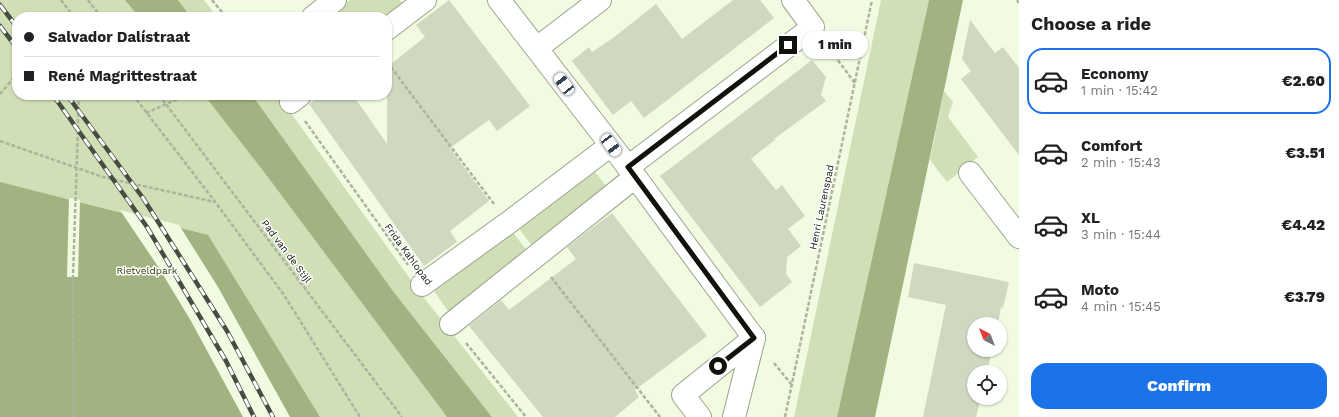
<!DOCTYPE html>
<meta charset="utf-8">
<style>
body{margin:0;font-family:"Work Sans",sans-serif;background:#f2f2f2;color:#202124;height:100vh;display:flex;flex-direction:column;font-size:15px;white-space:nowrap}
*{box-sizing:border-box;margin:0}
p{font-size:13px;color:#757577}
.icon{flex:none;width:22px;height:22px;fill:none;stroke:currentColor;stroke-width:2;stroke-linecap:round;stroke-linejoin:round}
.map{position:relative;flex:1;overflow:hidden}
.drawer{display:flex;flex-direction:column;background:#fff;width:320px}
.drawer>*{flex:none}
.top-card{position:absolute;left:12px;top:12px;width:380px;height:88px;border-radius:16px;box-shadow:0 1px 3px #0004;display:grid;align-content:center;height:88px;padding:0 12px;background:#fff}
.needle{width:26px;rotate:318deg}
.fabs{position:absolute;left:967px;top:317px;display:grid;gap:8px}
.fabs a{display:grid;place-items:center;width:40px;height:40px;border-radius:50%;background:#fff;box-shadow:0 1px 3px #0004;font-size:20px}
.end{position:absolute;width:18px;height:18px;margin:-9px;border:5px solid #10130b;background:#fff;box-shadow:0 0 0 2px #fff}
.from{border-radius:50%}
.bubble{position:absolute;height:28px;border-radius:14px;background:#fff;box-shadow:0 1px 3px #0004;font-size:13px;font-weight:800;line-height:28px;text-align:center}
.car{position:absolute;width:12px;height:24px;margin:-12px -6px;border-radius:5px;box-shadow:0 0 3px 1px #0007;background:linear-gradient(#fff 24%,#345 0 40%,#fff 0 76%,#345 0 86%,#fff 0)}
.top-card b{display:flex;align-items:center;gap:14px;height:38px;font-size:15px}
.top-card b+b{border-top:1px solid #e0e0e0}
.top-card i{width:10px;height:10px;background:#202124}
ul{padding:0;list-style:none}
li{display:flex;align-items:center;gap:12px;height:66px;margin:0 8px 6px;padding:0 4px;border:2px solid transparent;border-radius:16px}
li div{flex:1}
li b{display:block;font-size:15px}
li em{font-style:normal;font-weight:800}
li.active{border-color:#1a73e8}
li>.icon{width:36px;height:36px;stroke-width:1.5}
h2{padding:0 12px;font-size:18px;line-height:48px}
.cta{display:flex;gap:8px;margin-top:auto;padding:8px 12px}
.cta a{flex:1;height:46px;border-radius:16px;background:#1a73e8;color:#fff;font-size:16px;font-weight:800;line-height:46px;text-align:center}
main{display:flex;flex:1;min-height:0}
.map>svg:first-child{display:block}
.green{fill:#d0dfb6}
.water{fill:#a2b382}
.pier{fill:#f1fbe2}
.building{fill:#cfd8c0}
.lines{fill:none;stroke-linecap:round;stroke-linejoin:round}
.street-casing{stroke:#9ba48d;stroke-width:24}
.path{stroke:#acb4a0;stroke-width:2.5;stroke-dasharray:4 2;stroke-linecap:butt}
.street{stroke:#fff;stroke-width:22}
.rail-casing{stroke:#484d41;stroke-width:4.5}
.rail{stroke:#fff;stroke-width:3;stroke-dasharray:9;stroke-linecap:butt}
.route{stroke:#10130b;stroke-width:5}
.labels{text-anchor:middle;stroke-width:3;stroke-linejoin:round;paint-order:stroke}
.street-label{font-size:10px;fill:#10130b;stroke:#fff}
.park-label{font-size:10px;fill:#2e3e04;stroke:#fff}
</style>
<main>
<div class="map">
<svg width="1019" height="417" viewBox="0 0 1019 417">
<rect width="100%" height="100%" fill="#f1fbe2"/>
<g class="green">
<path d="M0 0H128L141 17H17V95H199L200 96 204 95 267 176 447 417H0Z"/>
<path d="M178 0H204L217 17H191Z"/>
<path d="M350 0H400L403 4 386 17H328Z"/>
<path d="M881 0H929L837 417H794Z"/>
<path d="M944 91 953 102 948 117 978 157 947 182 930 160Z"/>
<path d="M252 95H278L421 294 518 417H492L393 291Z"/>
<path d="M592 168 609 190 533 247 517 226Z"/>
<path d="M511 230 528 252 450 314 431 287Z"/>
</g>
<g class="water">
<path d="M125 0H178L191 17H139Z"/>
<path d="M929 0H963L875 417H837Z"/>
<path d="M204 95H252L393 291 492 417H447L267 176Z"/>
<path d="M0 182 208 235 320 417H0Z"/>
</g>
<g class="pier">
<path d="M69 198 80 200 78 277H67Z"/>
<path d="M120 210 179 225 218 287 290 417H243L191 321 159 268Z"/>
</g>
<g class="building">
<path d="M449 0 530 106 497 131 489 120 450 148 489 201 450 231 457 242 424 266 309 104 321 95H353L387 144V67L425 37 416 25Z"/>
<path d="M733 0H760L774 18 644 118 631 101 613 115 572 61 589 47 592 52 613 38 656 4 682 39Z"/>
<path d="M970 20 995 53 1003 47 1019 68V155L961 79 971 71 962 59Z"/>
<path d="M812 60 826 77 821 95 826 101 774 139H776L751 159 776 190 782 185 805 216 788 229 801 246 787 257 786 274 792 282 760 307 660 176Z"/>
<path d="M612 213 707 336 635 390 639 397 615 417H543L469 326 501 300 509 310 576 259 567 247Z"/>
<path d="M914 263 1009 282 1003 308 1001 307 998 324H974V350H992L987 372H974V398H981L976 417H923L946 305 908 297Z"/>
</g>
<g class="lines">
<g class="street-casing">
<g id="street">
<path d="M499 0 628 167 754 338"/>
<path d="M313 17 335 0"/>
<path d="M387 29 425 0"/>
<path d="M537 48 600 0"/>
<path d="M291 102 300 95"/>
<path d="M628 167 813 27 793 0"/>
<path d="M970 173 1019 237"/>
<path d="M422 285 508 223 611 145"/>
<path d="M451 324 635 177"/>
<path d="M700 417 683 395 754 338"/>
<path d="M734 417 754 338"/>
</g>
</g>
<g class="path">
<path d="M61 0 74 17"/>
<path d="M88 0 101 17"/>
<path d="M212 0 226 17"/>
<path d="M1017 0 1019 3"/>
<path d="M827 46 855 83"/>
<path d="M387 62 494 204"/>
<path d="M0 94 17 74"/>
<path d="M133 95 216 203 284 295 360 417"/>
<path d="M159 95 402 417"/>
<path d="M146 113 180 98 191 95"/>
<path d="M305 121 408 265"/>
<path d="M0 141 103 177 215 202"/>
<path d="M551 277 660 417"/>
<path d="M466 343 526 417"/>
<path d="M774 363 792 385"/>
<path d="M74 417 73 277 79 95"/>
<path d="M785 417 872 0"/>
</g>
<use href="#street" class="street"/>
<g class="rail-casing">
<g id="rail">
<path d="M0 5 17 27"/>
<path d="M0 26 17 48"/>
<path d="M53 95 147 227 226 361 254 417"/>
<path d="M67 95 143 198 227 331 273 417"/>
</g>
</g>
<use href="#rail" class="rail"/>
</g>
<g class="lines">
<path class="route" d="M718 366 754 338 628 167 788 45"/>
</g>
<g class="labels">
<g class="street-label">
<text transform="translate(821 207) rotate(-78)" y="4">Henri Laurenspad</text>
<text transform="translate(287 251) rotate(53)" y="4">Pad van de Stijl</text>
<text transform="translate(409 254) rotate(54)" y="4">Frida Kahlopad</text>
</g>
<g class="park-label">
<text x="147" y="274">Rietveldpark</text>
</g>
</g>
</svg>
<div class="fabs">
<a><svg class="needle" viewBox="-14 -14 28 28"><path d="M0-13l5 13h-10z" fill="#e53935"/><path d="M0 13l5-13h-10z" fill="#757577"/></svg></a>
<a><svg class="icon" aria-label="locate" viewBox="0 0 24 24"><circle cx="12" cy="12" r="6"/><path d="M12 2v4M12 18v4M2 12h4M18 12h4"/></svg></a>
</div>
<i class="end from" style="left:718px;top:366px"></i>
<i class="end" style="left:788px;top:45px"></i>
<div class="bubble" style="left:802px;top:31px;width:66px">1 min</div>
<i class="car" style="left:564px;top:84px;rotate:322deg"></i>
<i class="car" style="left:611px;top:145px;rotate:143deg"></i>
<div class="top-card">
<b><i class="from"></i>Salvador Dalístraat</b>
<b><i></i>René Magrittestraat</b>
</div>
</div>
<section class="drawer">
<h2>Choose a ride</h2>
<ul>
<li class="active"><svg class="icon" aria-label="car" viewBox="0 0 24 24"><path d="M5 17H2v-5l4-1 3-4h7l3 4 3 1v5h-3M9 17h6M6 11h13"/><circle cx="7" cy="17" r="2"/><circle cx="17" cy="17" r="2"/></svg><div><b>Economy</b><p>1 min · 15:42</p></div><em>€2.60</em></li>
<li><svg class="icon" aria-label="car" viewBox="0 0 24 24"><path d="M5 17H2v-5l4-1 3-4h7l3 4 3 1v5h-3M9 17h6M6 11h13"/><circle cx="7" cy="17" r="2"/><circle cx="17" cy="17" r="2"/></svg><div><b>Comfort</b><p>2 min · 15:43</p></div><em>€3.51</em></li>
<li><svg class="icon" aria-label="car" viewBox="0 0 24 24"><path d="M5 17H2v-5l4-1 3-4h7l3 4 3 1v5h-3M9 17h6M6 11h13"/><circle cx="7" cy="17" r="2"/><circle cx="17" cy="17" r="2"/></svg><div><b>XL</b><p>3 min · 15:44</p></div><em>€4.42</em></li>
<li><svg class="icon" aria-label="car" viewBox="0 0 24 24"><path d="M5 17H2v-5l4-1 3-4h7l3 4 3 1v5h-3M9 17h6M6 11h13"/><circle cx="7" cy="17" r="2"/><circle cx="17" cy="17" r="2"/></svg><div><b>Moto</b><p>4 min · 15:45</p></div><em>€3.79</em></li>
</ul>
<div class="cta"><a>Confirm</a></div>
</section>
</main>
